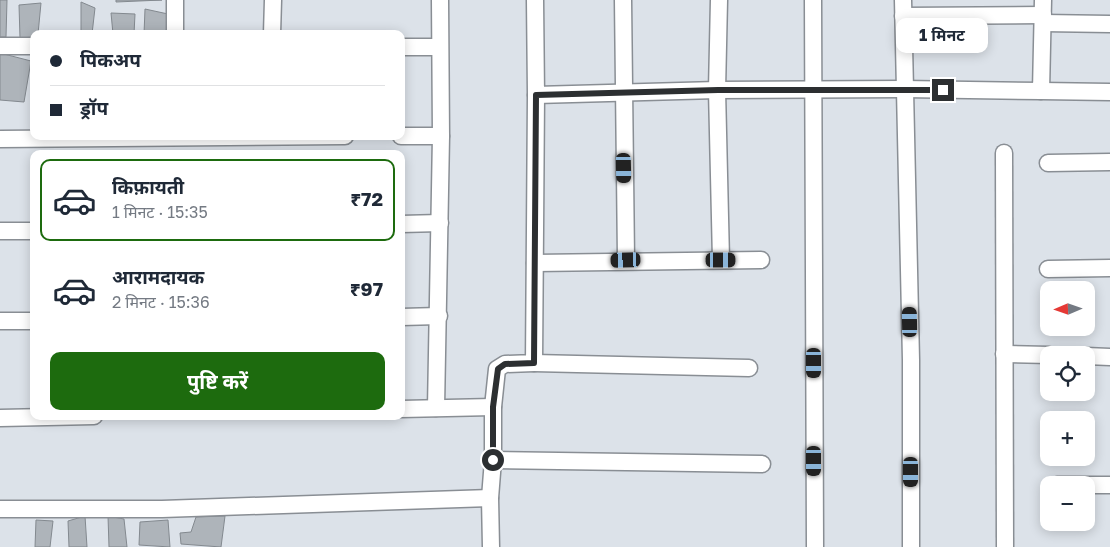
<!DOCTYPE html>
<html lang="hi">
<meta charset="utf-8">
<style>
body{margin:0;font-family:"Golos Text","Noto Sans Devanagari",sans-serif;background:#f6f6f7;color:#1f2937;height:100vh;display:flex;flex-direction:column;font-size:19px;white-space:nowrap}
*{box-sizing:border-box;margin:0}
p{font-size:16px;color:#747a83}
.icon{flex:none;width:28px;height:28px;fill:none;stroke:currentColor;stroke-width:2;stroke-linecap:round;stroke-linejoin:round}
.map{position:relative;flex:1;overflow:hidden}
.details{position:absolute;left:30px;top:150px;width:375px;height:270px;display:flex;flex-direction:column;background:#fff;border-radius:10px;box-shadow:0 2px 12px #0003}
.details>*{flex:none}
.hud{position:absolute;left:30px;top:30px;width:375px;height:110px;border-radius:10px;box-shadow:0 2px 12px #0003;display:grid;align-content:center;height:110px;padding:0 20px;background:#fff}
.needle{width:32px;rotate:268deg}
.fabs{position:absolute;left:1040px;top:281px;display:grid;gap:10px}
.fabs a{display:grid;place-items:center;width:55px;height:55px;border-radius:10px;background:#fff;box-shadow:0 2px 12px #0003;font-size:25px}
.end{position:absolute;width:22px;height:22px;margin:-11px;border:6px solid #2c2f31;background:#fff;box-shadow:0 0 0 2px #fff}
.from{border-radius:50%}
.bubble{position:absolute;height:35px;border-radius:10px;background:#fff;box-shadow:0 2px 12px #0003;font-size:16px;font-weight:700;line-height:35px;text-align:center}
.car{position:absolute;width:15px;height:30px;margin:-15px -8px;border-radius:6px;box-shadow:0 0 4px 1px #0007;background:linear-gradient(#222 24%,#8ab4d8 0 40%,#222 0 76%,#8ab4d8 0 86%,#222 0)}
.hud b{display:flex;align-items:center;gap:18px;height:48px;font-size:19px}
.hud b+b{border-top:1px solid #e0e1e3}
.hud i{width:12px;height:12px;background:#1f2937}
ul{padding:9px 0 0;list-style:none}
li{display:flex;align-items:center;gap:15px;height:82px;margin:0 10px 8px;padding:0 10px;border:2px solid transparent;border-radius:10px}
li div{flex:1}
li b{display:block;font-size:19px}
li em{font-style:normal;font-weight:700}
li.active{border-color:#1d6b0e}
li>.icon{width:45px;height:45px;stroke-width:1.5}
.primary-button{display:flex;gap:10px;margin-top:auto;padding:10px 20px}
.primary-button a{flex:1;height:58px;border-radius:10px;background:#1d6b0e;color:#fff;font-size:20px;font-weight:700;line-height:58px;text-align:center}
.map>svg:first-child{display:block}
.building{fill:#aeb4ba;stroke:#83898f}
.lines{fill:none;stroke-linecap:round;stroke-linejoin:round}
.street-casing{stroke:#898e94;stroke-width:19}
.street{stroke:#fff;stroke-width:16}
.route{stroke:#2c2f31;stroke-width:6}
</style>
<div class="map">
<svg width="1110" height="547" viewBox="0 0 1110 547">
<rect width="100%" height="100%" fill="#dce2e9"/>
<g class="building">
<path d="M0 0H7L6 37H0Z"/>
<path d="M116 0H162L116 2Z"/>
<path d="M81 2 95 8 92 34H81Z"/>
<path d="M41 3 38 34H34V37L20 38 19 5Z"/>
<path d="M145 9 168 14 166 34H144Z"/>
<path d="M111 13 135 14 134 34H113Z"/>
<path d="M0 53 31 61 24 102 0 100Z"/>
<path d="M85 516 87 547H69L68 521Z"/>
<path d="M108 516 124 519 127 547H109Z"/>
<path d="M225 516 221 547 181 544 180 533 191 532 196 517Z"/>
<path d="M36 520 53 521 50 547H35Z"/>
<path d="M168 520 170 547 139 545 140 522Z"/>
</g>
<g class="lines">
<g class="street-casing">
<g id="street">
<path d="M175 0V34"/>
<path d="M535 0 536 95 717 90 904 89 1041 91 1043 0"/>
<path d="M623 0 626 260"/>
<path d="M719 0 717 90 721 260"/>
<path d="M813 0 815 547"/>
<path d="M903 0 911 360V547"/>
<path d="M903 16 1043 15"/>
<path d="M1043 23 1110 24"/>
<path d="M272 34 273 0"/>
<path d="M0 46H34"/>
<path d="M401 47H439"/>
<path d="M1041 91 1110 92"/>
<path d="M401 136H441"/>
<path d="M0 139 345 136"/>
<path d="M1004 153 1005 547"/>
<path d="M1048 163 1110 162"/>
<path d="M401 224 440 223"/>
<path d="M0 231H34"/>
<path d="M535 263 761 260"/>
<path d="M1048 269 1110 268"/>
<path d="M401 317 439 316"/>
<path d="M0 321H34"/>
<path d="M1004 354 1049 355"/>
<path d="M1086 356 1110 357"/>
<path d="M534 363 749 368"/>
<path d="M436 408 441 136 440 0"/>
<path d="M401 409 493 407"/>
<path d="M0 418 94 416"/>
<path d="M493 460 762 464"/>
<path d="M1057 485H1110"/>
<path d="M0 509H162L490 498"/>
<path d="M491 547 490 498 493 460V407L497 369 505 364 534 363 536 95"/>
</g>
</g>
<use href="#street" class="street"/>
</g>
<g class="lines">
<path class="route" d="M493 460V407L498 369 505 364 534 363 536 95 718 90H943"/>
</g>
</svg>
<div class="fabs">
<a><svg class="needle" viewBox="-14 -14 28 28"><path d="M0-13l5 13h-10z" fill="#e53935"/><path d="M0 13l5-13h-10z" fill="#747a83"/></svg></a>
<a><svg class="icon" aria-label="locate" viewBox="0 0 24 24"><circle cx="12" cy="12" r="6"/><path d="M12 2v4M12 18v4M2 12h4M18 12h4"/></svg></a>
<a>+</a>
<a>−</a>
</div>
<i class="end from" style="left:493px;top:460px"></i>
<i class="end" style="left:943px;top:90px"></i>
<div class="bubble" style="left:896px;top:18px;width:92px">1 मिनट</div>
<i class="car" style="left:624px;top:168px;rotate:179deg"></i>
<i class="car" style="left:626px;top:260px;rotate:268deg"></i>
<i class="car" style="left:721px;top:260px;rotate:90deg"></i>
<i class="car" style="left:910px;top:322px;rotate:359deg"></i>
<i class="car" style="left:814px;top:363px;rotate:180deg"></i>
<i class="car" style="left:814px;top:461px;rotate:180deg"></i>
<i class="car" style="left:911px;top:472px;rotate:180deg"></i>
<div class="hud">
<b><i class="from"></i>पिकअप</b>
<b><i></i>ड्रॉप</b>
</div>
<section class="details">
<ul>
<li class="active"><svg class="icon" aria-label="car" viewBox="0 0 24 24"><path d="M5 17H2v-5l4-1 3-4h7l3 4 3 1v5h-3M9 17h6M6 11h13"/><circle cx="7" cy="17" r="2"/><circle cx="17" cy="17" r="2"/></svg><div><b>किफ़ायती</b><p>1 मिनट · 15:35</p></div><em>₹72</em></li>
<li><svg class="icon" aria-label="car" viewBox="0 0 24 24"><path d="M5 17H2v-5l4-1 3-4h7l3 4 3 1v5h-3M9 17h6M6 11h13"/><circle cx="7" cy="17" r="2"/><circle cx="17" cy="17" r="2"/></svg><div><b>आरामदायक</b><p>2 मिनट · 15:36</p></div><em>₹97</em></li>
</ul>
<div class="primary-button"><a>पुष्टि करें</a></div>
</section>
</div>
